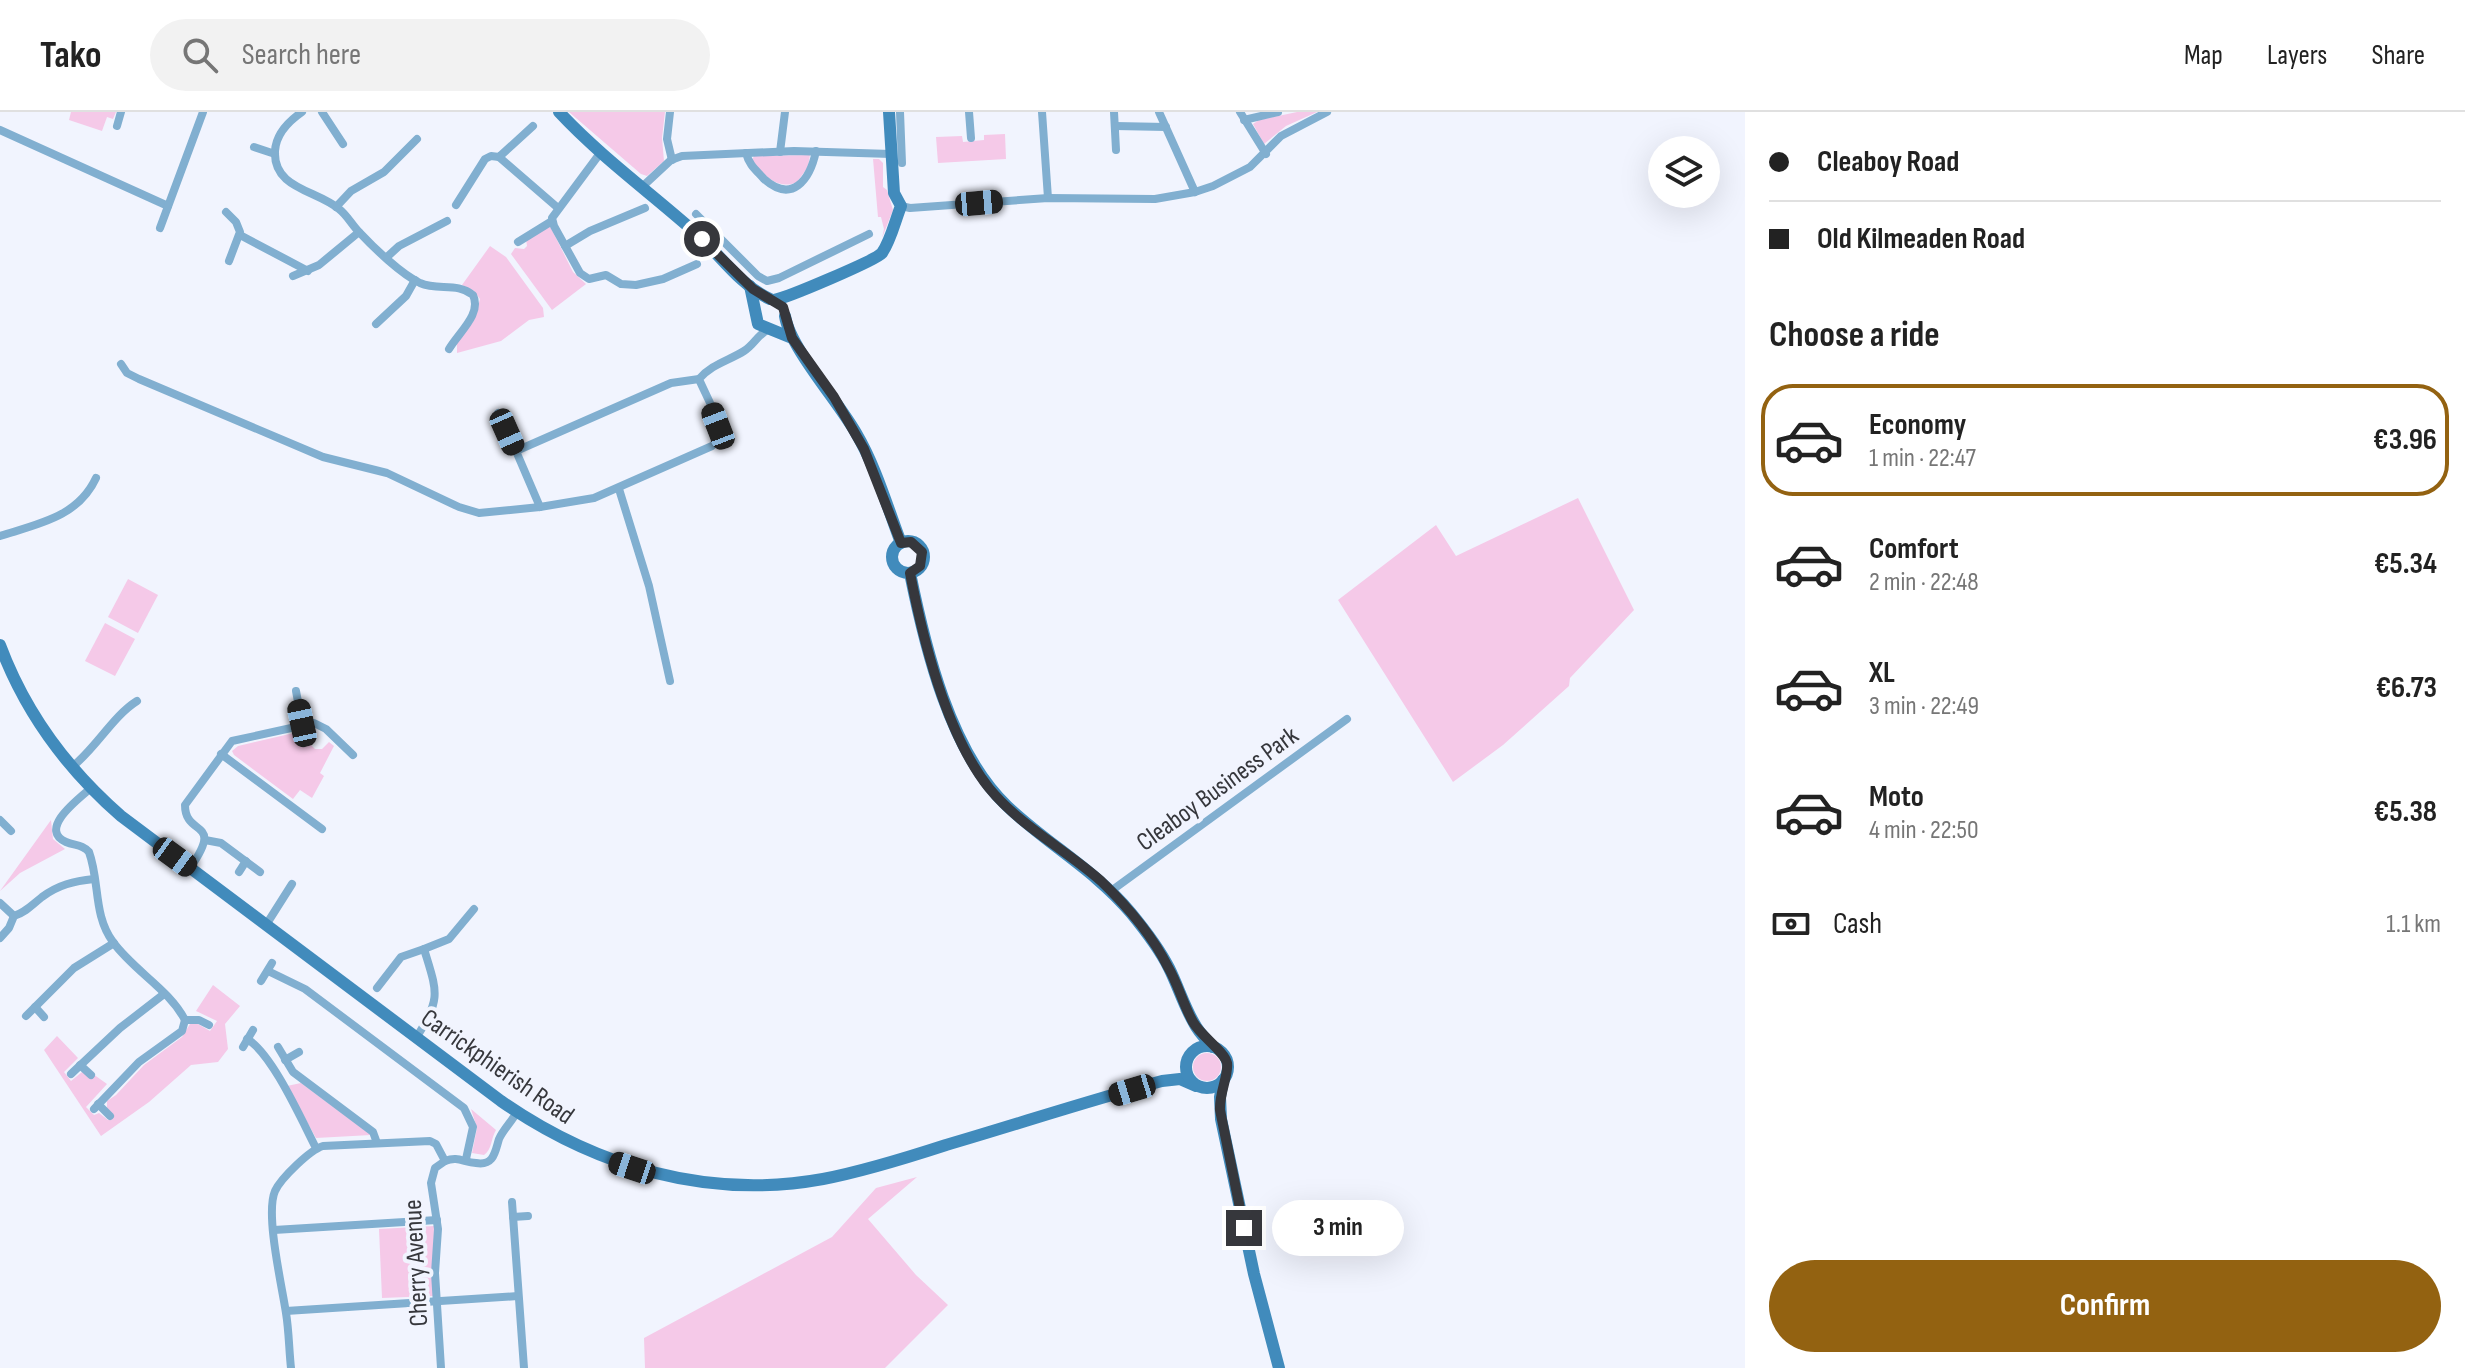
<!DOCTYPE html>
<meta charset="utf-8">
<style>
body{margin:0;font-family:"Sofia Sans Condensed",sans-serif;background:#f2f2f2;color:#222;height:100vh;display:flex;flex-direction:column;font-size:30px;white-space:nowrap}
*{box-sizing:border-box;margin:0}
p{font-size:26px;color:#767676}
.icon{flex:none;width:44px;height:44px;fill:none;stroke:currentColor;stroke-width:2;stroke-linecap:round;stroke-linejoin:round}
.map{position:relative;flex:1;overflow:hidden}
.details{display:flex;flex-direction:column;background:#fff;width:720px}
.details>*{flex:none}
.hud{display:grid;align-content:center;height:176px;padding:0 24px;background:#fff}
.controls{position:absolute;left:1648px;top:24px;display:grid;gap:16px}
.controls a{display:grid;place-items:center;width:72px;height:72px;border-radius:50%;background:#fff;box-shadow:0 8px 32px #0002;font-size:40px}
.end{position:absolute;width:36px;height:36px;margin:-18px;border:10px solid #36373c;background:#fff;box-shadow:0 0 0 4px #fff}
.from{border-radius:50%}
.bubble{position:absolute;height:56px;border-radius:28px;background:#fff;box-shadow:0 8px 32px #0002;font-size:26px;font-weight:700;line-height:56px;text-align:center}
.car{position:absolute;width:24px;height:48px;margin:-24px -12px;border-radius:10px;box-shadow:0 0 6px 2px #0007;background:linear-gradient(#222 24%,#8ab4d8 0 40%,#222 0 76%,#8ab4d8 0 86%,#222 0)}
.hud b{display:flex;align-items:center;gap:28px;height:76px;font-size:30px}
.hud b+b{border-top:2px solid #e0e0e0}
.hud i{width:20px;height:20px;background:#222}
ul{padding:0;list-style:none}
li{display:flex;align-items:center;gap:24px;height:112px;margin:0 16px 12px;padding:0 8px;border:4px solid transparent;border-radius:32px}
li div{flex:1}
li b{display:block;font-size:30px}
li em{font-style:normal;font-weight:700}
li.active{border-color:#936211}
li>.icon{width:72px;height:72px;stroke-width:1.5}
h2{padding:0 24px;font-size:36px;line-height:96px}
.pay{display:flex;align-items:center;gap:20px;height:88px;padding:0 24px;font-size:30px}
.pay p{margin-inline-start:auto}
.primary-button{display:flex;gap:16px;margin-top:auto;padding:16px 24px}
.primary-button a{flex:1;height:92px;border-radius:48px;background:#936211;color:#fff;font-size:32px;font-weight:700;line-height:92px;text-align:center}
header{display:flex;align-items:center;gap:48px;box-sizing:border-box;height:112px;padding:0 40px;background:#fff;border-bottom:2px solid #e0e0e0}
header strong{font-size:38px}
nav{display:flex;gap:44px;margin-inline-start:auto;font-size:28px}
.search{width:560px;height:72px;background:#f2f2f2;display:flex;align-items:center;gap:20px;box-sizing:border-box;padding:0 28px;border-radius:44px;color:#767676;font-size:30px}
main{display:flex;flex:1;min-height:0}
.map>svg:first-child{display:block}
.green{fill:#f5c9e8}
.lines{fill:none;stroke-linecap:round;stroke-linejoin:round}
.street{stroke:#81afd0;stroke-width:8}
.secondary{stroke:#418bbc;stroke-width:12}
.route{stroke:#36373c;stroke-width:10}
.labels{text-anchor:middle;stroke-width:8;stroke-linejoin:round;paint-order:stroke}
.street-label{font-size:26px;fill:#36373c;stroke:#f1f4fe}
</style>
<header>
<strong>Tako</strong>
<div class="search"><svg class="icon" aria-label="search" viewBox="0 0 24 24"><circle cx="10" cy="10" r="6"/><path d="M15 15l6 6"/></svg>Search here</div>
<nav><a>Map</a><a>Layers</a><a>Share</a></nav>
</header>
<main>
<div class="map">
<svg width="1745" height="1256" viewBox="0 0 1745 1256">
<rect width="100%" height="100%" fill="#f1f4fe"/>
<g class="green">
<path d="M71 0H116L113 7 107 5 102 19 69 8Z"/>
<path d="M569 0H665L662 26 664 49 647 64 641 62Z"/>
<path d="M1297 0H1317L1286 14 1264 32 1253 12 1259 8Z"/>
<path d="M1005 22 1006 47 938 51 936 25 962 24 963 30 984 28V23Z"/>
<path d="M810 43 808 55 797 70C778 79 763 63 752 48L754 44Z"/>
<path d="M873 47H879L883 51V75L887 78 893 98 882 126 884 117 881 105H878Z"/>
<path d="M550 114 573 160 586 172 552 198 511 142 515 136 524 137 527 134 526 127Z"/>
<path d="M490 134 506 145 543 196 544 205 529 208 501 229 457 241V228L473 210 480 187 474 179 462 173Z"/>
<path d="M1578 386 1634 498 1570 566 1569 574 1503 633 1453 670 1338 488 1436 413 1456 444Z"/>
<path d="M128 467 158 483 138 521 108 505Z"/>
<path d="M105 511 135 527 115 564 85 549Z"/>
<path d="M298 620 315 637H322L329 630 334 634 320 661 324 664 312 686 300 678 293 687 234 643 232 639 238 634Z"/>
<path d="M51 708 53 727 65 737 20 761 0 779Z"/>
<path d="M213 873 240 894 225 912 228 937 218 950 191 953 149 990 101 1024 44 938 57 924 78 946 64 960 71 969 82 960 93 962 107 972 86 995 94 1003 99 1001 108 1008 113 1003 107 996V989L116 983 144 953 182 925 190 912H198L210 919 217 909 196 899Z"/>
<circle cx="1207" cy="955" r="14"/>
<path d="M301 971 371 1023 316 1026 287 974Z"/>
<path d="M471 997 496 1018C491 1026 492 1038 484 1043L472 1041 477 1016Z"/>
<path d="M917 1065 868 1107 916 1163 948 1193 885 1256H645L644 1226 832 1125 876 1076Z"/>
<path d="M434 1114 433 1184 382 1186 379 1117Z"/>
</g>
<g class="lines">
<g class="street">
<path d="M302 0C289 9 276 22 275 39 273 77 317 78 339 97 347 103 352 113 359 120 374 136 401 162 420 171 438 179 457 170 473 183 482 202 459 220 449 237"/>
<path d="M322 0 343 32"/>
<path d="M670 0 667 27 672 48"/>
<path d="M900 0 902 51"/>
<path d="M969 0 971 26"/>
<path d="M1042 0 1048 86"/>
<path d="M1114 0 1116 38"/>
<path d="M1159 0 1195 80"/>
<path d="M1240 0 1266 42"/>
<path d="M1244 8 1278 0"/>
<path d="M117 14 121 0"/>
<path d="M1115 14 1166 15"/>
<path d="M0 18 168 94"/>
<path d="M254 35 275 42"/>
<path d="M601 40 552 106 554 114 580 161 589 167 606 163 621 172 636 173 663 167 697 152"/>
<path d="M780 40 785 0"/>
<path d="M746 41C749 53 756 58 764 67 792 92 810 68 816 39"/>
<path d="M499 45 558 96"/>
<path d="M643 74 671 48 682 44 794 39 891 42"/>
<path d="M456 93 485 47 491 44 499 45 533 14"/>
<path d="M901 94 910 96 1048 86 1155 87 1195 80 1213 74 1250 55 1281 24 1327 0"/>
<path d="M336 95 351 79 384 60 417 27"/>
<path d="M226 100 236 110 240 120 229 149"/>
<path d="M696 102 758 164 767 169 779 166 869 122"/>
<path d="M160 116 203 0"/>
<path d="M240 123 308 159"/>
<path d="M518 130 552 109"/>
<path d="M565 134 590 119 645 96"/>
<path d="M387 145 399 134 447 109"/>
<path d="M293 164 319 153 359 120"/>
<path d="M376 212 406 184 415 168"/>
<path d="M121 252 127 261 139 267 323 345 387 361 459 395 479 401 540 395 594 386 712 334C729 319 706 285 699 267 712 252 728 249 744 239 754 233 758 222 769 217"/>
<path d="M498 301 516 339"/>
<path d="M619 377 649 474 670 569"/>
<path d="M540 395 516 339 671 271 699 267"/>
<path d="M0 424C38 412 78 405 96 366"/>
<path d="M296 579 302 611"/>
<path d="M221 642 322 717"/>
<path d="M72 655C96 636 113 604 137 589"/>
<path d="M91 676C80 686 37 717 66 730 75 734 82 732 89 740 100 770 93 803 113 830 134 859 169 877 185 908H199L209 913"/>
<path d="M0 708 11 719"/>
<path d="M205 728 221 731 260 760"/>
<path d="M190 756C225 706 185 726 185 693L232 629 314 611 326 617 353 643"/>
<path d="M239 760 246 749"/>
<path d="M1111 779 1347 607"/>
<path d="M0 791 14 804"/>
<path d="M266 813 292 772"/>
<path d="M0 826 9 816 14 804C26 800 32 793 42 785 58 773 74 769 94 767"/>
<path d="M268 859 305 877 464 996 473 1015 466 1047"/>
<path d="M261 869 272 851"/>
<path d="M377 876 401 845 424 837"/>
<path d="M35 895 44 905"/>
<path d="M26 904 74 856 114 831"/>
<path d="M416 926C442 886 437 880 424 837L449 827 474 797"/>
<path d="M247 927C272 941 302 1009 316 1036"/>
<path d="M243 935 253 918"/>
<path d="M278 935 293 960 373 1020 377 1031"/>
<path d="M285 948 299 940"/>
<path d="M80 953 91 963"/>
<path d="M71 962 120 916 164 882"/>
<path d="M98 992 110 1004"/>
<path d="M94 997 139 950 182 919 185 908"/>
<path d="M512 1090 524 1256"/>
<path d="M513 1105 528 1104"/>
<path d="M274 1118 437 1108"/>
<path d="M286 1199 518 1184"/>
<path d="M291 1256C289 1238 289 1219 286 1201 282 1174 265 1102 275 1079 281 1066 310 1038 323 1034L430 1029 436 1032 445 1049C458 1044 463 1050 476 1051 494 1054 495 1040 499 1027 503 1018 512 1009 517 1000"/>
<path d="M441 1256 435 1161 438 1117 431 1071 435 1056 445 1049"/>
</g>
<g class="secondary">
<path d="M559 0C601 45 651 81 697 122 720 143 741 174 770 187"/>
<path d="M750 174 758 212 792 226"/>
<path d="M774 188C787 186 876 148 882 141 891 128 895 109 901 94L894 81 889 0"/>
<path d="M785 204C790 236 838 289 856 321 876 355 887 394 901 431"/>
<circle cx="908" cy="445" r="16"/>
<path d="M910 461C925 535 950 640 1007 694 1047 732 1095 758 1131 801 1145 818 1159 836 1169 856 1178 874 1184 894 1194 911 1199 921 1206 927 1213 935"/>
<path d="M0 533C25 600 67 657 121 704L501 989C596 1055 708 1088 823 1067 865 1059 906 1046 946 1033 1018 1012 1090 988 1162 969L1180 967 1196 974"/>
<circle cx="1207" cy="955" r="21"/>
<path d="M1223 968 1220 985 1221 1007 1254 1162 1279 1256"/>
</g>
</g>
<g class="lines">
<path class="route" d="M702 127 753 177 783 195 792 226 834 285 864 337 901 431 911 430 922 440 920 454 910 461C923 528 946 622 989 676 1020 714 1065 737 1101 769 1127 794 1152 823 1168 855 1178 872 1183 892 1193 910 1201 924 1225 940 1227 951 1229 962 1219 982 1220 998L1244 1116"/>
</g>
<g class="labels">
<g class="street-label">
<text transform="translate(1217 676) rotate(-36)" y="9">Cleaboy Business Park</text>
<text transform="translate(498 954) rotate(35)" y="9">Carrickphierish Road</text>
<text transform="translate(415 1151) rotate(-93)" y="9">Cherry Avenue</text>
</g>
</g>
</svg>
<div class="controls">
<a><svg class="icon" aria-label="layers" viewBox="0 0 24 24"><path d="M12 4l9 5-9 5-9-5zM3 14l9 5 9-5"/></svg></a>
</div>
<i class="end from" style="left:702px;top:127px"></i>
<i class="end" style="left:1244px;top:1116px"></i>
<div class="bubble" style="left:1272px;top:1088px;width:132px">3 min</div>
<i class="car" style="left:979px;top:91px;rotate:85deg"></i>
<i class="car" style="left:718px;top:314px;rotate:339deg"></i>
<i class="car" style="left:507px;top:320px;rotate:156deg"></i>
<i class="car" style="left:302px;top:611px;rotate:348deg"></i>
<i class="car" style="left:175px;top:745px;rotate:126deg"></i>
<i class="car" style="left:1132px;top:978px;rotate:253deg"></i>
<i class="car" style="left:632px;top:1056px;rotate:288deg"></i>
</div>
<section class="details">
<div class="hud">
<b><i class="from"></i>Cleaboy Road</b>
<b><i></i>Old Kilmeaden Road</b>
</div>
<h2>Choose a ride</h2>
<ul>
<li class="active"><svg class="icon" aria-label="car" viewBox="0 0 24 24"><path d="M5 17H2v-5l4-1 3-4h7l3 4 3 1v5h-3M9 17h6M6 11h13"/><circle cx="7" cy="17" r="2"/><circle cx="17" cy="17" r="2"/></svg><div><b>Economy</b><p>1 min · 22:47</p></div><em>€3.96</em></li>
<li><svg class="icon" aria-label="car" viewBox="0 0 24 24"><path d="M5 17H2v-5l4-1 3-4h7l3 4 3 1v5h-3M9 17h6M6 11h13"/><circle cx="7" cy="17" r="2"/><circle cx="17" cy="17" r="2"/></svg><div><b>Comfort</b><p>2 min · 22:48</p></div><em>€5.34</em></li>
<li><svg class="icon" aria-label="car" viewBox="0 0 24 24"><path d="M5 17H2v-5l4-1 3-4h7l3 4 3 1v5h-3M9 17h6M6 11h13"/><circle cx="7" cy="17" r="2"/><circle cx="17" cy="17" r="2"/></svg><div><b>XL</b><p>3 min · 22:49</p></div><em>€6.73</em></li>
<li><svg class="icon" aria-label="car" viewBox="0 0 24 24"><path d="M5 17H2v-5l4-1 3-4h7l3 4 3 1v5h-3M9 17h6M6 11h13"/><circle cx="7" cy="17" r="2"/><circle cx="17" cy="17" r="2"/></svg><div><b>Moto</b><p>4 min · 22:50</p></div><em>€5.38</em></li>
</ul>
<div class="pay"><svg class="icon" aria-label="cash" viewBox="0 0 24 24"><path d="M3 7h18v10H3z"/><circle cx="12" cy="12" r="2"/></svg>Cash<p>1.1 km</p></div>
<div class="primary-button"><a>Confirm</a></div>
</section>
</main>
